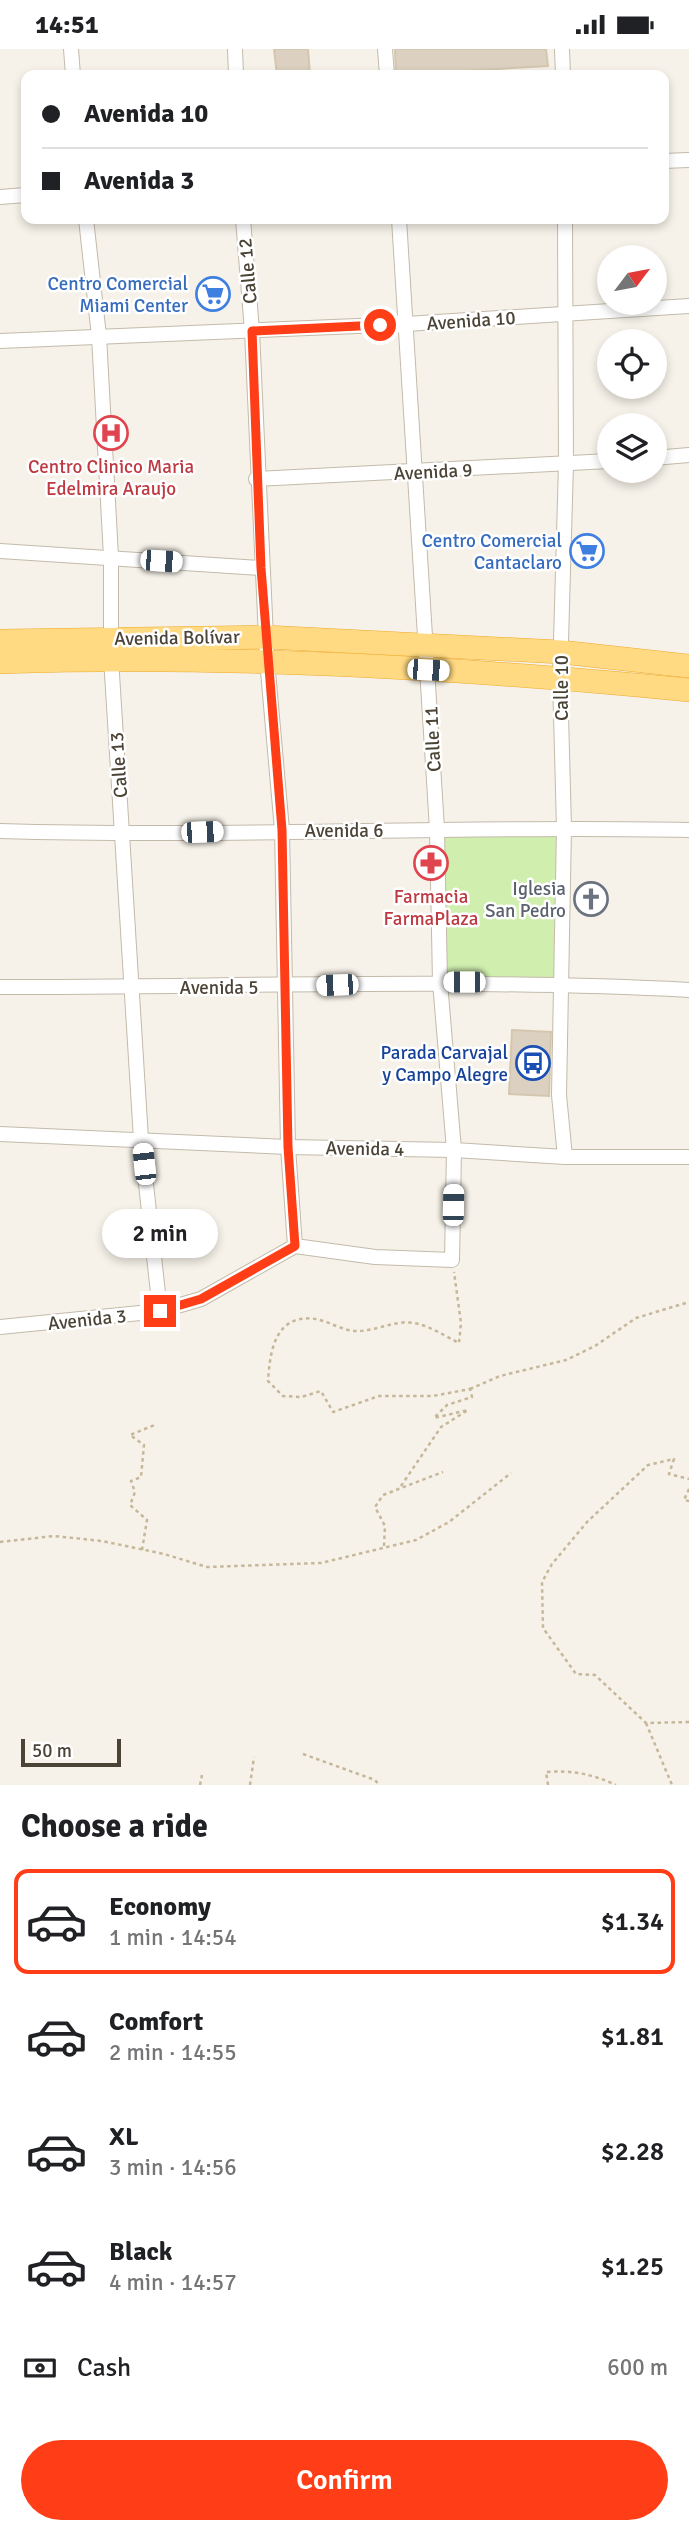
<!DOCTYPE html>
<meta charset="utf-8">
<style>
body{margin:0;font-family:Signika,sans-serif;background:#f6f6f6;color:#202124;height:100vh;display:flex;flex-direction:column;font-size:26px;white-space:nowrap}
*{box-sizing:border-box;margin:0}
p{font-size:23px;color:#757577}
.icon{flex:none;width:38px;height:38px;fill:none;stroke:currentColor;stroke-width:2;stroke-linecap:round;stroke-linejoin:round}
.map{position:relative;height:1736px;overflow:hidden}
.details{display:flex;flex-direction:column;background:#fff;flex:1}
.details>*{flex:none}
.hud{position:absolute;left:21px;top:21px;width:648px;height:154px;border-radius:14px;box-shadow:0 4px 10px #0003;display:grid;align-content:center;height:154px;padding:0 21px;background:#fff}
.needle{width:46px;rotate:58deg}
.controls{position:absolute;left:597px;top:196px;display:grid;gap:14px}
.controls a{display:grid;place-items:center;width:70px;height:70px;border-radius:50%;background:#fff;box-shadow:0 4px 10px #0003;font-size:35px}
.scale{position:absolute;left:21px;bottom:18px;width:100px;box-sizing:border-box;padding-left:7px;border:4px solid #4b4336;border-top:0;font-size:19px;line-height:24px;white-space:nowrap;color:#4b4336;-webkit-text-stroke:5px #fff;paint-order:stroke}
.end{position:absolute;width:32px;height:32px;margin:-16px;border:9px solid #ff3e17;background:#fff;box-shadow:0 0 0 4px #fff}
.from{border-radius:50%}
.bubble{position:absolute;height:49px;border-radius:24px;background:#fff;box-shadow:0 4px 10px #0003;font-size:23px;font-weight:600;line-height:49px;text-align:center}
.car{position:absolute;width:21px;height:42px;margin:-21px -10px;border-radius:9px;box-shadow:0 0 5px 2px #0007;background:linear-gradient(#fff 24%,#345 0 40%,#fff 0 76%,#345 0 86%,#fff 0)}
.hud b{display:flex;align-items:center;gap:24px;height:66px;font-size:26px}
.hud b+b{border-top:2px solid #e0e0e0}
.hud i{width:18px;height:18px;background:#202124}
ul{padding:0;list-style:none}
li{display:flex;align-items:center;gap:21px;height:105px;margin:0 14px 10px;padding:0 7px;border:4px solid transparent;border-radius:14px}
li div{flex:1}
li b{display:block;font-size:26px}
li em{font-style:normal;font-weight:600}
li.on{border-color:#ff3e17}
li>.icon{width:63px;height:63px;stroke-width:1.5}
h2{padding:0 21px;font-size:32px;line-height:84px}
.pay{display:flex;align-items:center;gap:18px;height:77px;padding:0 21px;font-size:26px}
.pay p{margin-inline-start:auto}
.button{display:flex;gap:14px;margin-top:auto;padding:14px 21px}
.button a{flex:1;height:80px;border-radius:42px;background:#ff3e17;color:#fff;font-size:28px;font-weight:600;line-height:80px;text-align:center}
.status{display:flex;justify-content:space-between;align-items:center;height:49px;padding:0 35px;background:#fff;direction:ltr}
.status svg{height:19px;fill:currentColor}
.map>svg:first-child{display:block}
.park{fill:#d0eeae}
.building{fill:#dcd1c0;stroke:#d5c7af;stroke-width:2}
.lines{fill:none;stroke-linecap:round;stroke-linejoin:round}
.minor-casing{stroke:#c3bbaa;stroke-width:16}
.trunk-casing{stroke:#efaa2a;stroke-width:24}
.path{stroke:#c6b79a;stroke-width:2.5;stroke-dasharray:3.5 3.5;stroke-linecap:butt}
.minor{stroke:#fff;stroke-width:14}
.trunk{stroke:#ffda82;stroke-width:23}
.route{stroke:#ff3e17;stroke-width:9}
.labels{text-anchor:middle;stroke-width:5;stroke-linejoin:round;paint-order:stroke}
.street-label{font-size:19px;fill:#4b4336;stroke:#fff}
.shop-label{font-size:19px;fill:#366cbe;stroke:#fff;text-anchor:end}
.health-label{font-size:19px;fill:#be3a42;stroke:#fff}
.worship-label{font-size:19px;fill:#5b616d;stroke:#fff;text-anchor:end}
.transit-label{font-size:19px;fill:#164399;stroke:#fff;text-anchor:end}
</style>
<div class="status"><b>14:51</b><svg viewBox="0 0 49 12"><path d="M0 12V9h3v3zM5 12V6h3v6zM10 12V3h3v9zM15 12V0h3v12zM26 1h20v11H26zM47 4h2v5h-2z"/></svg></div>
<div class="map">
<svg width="689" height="1736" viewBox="0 0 689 1736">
<rect width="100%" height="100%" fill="#f6f2e9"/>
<path class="park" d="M564 779 559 934 440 933 437 780Z"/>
<g class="building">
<path d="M274 0H308L310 26H277Z"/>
<path d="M395 0H546L548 17 396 26Z"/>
<path d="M512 981 551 983 549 1047 509 1045Z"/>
</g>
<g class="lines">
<g class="minor-casing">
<g id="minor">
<path d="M71 0 73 26"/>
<path d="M235 0 236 26"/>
<path d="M385 0 387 26"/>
<path d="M562 0 563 26"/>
<path d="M663 112 689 111"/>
<path d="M0 148 26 146"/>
<path d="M86 170 99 287 111 508V609L141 1090 160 1262"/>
<path d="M243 170 252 282 267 611 282 781 288 1098 295 1197"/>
<path d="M0 292 406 275 689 257"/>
<path d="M654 409 689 406"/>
<path d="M256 430 609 412"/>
<path d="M0 502 261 519"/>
<path d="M0 782C230 789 459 776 689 781"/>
<path d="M0 938C230 938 460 929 689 941"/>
<path d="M0 1085 288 1098 454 1101 565 1108H689"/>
<path d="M565 1108 559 1046 564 779 560 628 566 415 565 170"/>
<path d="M0 1278 160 1262 201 1250 295 1197 375 1208 452 1211 454 1101 440 933 437 780 399 170"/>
</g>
</g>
<g class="trunk-casing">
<g id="trunk">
<path d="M0 592 266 588 561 603 689 617"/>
<path d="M0 613C230 605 460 619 689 641"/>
</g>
</g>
<g class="path">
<path d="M470 1340 500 1327 566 1311 595 1297 636 1269 689 1253"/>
<path d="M401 1437 441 1378 468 1361 434 1369 447 1356 472 1348 470 1340 433 1347H379L333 1363 321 1342 301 1348 283 1347 268 1332C270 1302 275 1264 316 1270 330 1273 343 1282 357 1282 372 1282 385 1276 399 1274 420 1270 441 1285 459 1294L461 1274 454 1223"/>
<path d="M689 1440 684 1451 689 1452"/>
<path d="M0 1493 54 1487 102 1492 164 1505 207 1518 321 1514 416 1491 449 1473 511 1424"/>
<path d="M384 1497 385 1477 375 1458 383 1446 443 1423"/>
<path d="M142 1501 147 1471 130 1456 135 1443 131 1432 141 1428 144 1396 130 1386 157 1375"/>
<path d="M689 1673 646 1674 595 1626 576 1625 543 1579 542 1533 552 1515 587 1473 648 1416 674 1410 669 1425 689 1430"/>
<path d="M646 1674 672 1736"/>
<path d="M303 1705 375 1731 379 1736"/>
<path d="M200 1736 202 1726"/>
<path d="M250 1736 254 1708"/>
<path d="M548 1736 546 1723C572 1721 592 1725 616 1736"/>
</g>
<use href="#minor" class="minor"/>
<use href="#trunk" class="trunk"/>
</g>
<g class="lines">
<path class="route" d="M160 1262 201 1250 295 1197 288 1098 282 781 261 519 252 282 380 276"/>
</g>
<defs>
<g id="supermarket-ring" transform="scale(1.75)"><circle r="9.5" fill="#fff" stroke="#3f7fe0" stroke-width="1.5"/><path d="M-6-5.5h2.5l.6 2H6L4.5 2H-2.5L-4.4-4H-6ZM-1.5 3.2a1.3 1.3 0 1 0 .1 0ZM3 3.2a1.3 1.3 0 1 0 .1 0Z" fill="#3f7fe0"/></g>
<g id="hospital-ring" transform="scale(1.75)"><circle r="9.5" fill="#fff" stroke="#e0444e" stroke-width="1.5"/><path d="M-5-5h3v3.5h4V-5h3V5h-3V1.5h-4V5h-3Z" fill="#e0444e"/></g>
<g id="pharmacy-ring" transform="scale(1.75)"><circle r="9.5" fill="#fff" stroke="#e0444e" stroke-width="1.5"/><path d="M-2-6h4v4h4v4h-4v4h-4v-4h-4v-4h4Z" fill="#e0444e"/></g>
<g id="church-ring" transform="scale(1.75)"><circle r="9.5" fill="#fff" stroke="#6b7280" stroke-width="1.5"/><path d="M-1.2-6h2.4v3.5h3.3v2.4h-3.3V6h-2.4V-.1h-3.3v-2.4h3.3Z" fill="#6b7280"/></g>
<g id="bus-ring" transform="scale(1.75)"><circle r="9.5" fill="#fff" stroke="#1a4fb4" stroke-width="1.5"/><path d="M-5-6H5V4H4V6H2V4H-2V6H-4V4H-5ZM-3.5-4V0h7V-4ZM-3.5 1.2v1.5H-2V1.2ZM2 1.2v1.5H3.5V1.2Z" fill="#1a4fb4"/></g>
</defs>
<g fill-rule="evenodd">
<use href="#supermarket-ring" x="213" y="245"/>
<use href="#hospital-ring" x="111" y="384"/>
<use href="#supermarket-ring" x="587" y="502"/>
<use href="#pharmacy-ring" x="431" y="814"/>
<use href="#church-ring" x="591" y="850"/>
<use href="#bus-ring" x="533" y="1014"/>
</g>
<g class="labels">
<g class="street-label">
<text transform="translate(247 222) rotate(-95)" y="7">Calle 12</text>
<text transform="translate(471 271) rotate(-4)" y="7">Avenida 10</text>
<text transform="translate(433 422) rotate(-3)" y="7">Avenida 9</text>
<text transform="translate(177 588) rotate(-1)" y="7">Avenida Bolívar</text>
<text transform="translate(561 639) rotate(-90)" y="7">Calle 10</text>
<text transform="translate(432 690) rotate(-93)" y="7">Calle 11</text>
<text transform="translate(118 716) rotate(-94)" y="7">Calle 13</text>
<text x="344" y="788">Avenida 6</text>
<text x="219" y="945">Avenida 5</text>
<text transform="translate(365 1099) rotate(1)" y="7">Avenida 4</text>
<text transform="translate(87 1270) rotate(-6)" y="7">Avenida 3</text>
</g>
<g class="shop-label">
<text x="188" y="241">Centro Comercial<tspan x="188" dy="22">Miami Center</tspan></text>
<text x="562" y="498">Centro Comercial<tspan x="562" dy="22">Cantaclaro</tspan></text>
</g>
<g class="health-label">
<text x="111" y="424">Centro Clinico Maria<tspan x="111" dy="22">Edelmira Araujo</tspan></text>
<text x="431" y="854">Farmacia<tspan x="431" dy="22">FarmaPlaza</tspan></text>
</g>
<g class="worship-label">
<text x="566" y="846">Iglesia<tspan x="566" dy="22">San Pedro</tspan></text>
</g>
<g class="transit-label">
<text x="508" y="1010">Parada Carvajal<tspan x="508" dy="22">y Campo Alegre</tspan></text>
</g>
</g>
</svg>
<div class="controls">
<a><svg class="needle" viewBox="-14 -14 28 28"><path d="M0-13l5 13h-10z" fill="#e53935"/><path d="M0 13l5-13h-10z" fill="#757577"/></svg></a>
<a><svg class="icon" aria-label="locate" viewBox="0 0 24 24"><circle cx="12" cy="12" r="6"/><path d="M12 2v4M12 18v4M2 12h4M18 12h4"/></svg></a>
<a><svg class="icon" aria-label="layers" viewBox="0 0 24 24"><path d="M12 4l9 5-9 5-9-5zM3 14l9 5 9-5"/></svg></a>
</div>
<div class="scale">50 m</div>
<i class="end from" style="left:380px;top:276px"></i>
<i class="end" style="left:160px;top:1262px"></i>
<div class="bubble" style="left:102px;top:1160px;width:116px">2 min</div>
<i class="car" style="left:161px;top:512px;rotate:94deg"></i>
<i class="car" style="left:428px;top:621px;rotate:93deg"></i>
<i class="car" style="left:202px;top:783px;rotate:88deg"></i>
<i class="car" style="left:464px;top:933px;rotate:270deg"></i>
<i class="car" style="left:337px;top:936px;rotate:268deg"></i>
<i class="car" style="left:144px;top:1115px;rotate:354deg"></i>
<i class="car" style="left:453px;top:1156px;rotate:1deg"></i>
<div class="hud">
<b><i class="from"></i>Avenida 10</b>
<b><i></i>Avenida 3</b>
</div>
</div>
<section class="details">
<h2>Choose a ride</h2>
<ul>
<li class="on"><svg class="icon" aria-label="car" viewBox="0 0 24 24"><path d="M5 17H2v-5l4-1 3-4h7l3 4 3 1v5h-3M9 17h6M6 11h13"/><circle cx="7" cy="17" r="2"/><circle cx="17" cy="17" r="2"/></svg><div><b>Economy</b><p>1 min · 14:54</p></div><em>$1.34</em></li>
<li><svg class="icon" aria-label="car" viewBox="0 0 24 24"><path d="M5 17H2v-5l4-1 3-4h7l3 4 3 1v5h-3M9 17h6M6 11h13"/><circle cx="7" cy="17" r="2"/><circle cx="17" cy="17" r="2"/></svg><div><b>Comfort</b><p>2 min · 14:55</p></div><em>$1.81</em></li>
<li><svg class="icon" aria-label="car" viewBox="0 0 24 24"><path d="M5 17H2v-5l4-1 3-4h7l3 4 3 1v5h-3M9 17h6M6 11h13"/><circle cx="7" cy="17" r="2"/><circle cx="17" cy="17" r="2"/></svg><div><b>XL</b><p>3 min · 14:56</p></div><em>$2.28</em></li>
<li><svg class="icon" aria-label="car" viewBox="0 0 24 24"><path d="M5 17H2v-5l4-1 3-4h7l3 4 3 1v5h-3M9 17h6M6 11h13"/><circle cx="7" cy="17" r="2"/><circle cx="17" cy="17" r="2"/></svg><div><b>Black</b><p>4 min · 14:57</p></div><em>$1.25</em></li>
</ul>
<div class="pay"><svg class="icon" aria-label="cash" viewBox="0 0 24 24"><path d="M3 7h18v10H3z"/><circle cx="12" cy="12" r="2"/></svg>Cash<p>600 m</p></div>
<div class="button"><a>Confirm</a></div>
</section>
